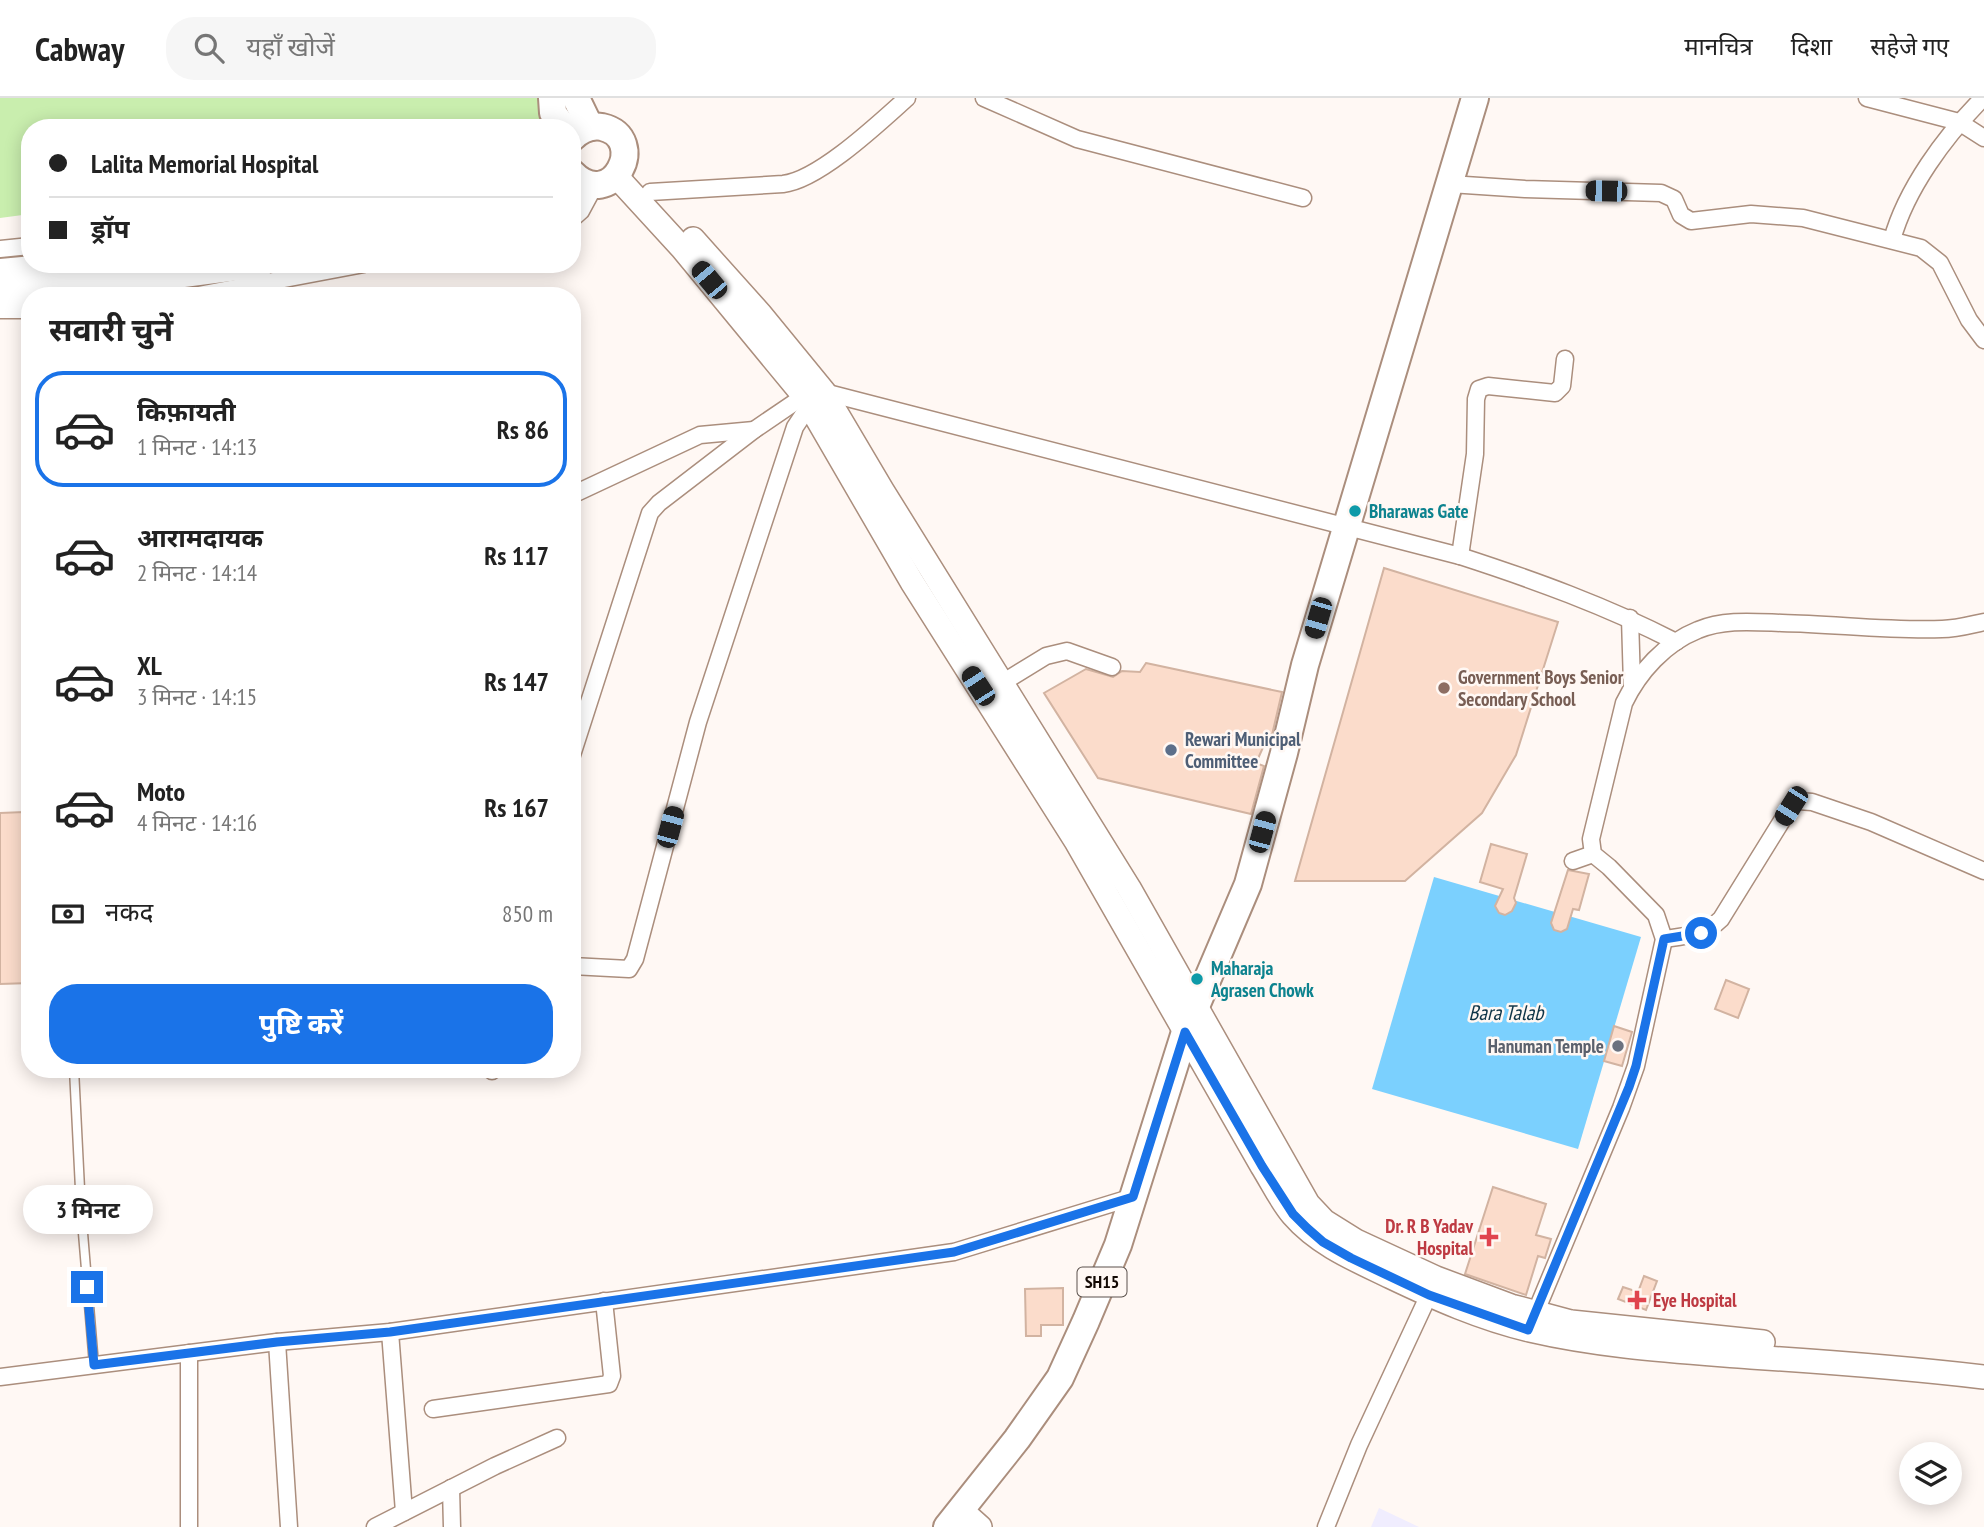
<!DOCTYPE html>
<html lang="hi">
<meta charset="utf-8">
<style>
body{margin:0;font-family:"PT Sans Narrow","Noto Sans Devanagari",sans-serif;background:#f6f6f6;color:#222;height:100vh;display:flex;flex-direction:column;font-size:26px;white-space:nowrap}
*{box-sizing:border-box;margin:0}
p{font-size:23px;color:#767676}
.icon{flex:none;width:38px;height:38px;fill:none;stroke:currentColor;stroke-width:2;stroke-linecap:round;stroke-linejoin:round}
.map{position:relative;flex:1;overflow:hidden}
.panel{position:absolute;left:21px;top:189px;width:560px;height:791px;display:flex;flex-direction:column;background:#fff;border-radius:28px;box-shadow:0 4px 18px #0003}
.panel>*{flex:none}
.banner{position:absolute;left:21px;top:21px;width:560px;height:154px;border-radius:28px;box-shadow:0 4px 18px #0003;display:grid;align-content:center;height:154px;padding:0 28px;background:#fff}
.buttons{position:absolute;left:1899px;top:1344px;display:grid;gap:14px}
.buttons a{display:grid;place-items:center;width:63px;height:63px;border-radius:50%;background:#fff;box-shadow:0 4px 18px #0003;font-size:35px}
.end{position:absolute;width:32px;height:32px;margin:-16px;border:9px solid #1a73e8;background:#fff;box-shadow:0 0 0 4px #fff}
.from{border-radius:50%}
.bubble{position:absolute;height:49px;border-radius:24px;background:#fff;box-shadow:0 4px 18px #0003;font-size:23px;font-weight:700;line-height:49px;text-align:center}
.car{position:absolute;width:21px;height:42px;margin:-21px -10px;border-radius:9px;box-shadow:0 0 5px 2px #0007;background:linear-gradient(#222 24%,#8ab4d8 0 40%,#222 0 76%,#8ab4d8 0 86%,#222 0)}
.banner b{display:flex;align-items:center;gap:24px;height:66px;font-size:26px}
.banner b+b{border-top:2px solid #e0e0e0}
.banner i{width:18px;height:18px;background:#222}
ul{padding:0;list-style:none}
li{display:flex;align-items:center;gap:21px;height:116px;margin:0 14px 10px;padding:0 14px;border:4px solid transparent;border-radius:28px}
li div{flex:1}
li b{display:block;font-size:26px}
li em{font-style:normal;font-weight:700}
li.selected{border-color:#1a73e8}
li>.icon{width:63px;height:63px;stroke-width:1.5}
h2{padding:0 28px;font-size:32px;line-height:84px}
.pay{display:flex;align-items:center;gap:18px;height:77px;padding:0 28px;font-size:26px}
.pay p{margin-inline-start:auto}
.action{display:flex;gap:14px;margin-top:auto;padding:14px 28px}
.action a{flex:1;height:80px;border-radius:28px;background:#1a73e8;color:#fff;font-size:28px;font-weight:700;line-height:80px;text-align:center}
header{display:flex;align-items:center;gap:42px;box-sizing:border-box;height:98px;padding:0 35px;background:#fff;border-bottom:2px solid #e0e0e0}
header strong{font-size:33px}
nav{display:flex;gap:38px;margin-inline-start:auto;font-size:24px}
.search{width:490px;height:63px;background:#f6f6f6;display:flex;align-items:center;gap:18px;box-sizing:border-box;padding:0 24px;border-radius:28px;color:#767676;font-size:26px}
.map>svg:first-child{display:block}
.commercial{fill:#f0edfe}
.green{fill:#c9eeae}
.water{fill:#7bd0fe}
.building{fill:#fbdccb;stroke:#d2b3a1;stroke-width:2}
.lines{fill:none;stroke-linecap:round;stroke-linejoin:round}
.lane-casing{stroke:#ab8e7d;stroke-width:11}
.street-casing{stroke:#ab8e7d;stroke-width:19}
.secondary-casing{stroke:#ab8e7d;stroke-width:26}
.primary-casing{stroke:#ab8e7d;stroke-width:30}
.lane{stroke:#fff;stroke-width:8}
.street{stroke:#fff;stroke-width:16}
.secondary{stroke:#fff;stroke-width:23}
.primary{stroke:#fff;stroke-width:26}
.route{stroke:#1a73e8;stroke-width:9}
.culture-dot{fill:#0f9aa8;stroke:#fff8f4;stroke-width:2.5}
.education-dot{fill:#8d6e63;stroke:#fff8f4;stroke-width:2.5}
.service-dot{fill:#5c6f8a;stroke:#fff8f4;stroke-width:2.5}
.worship-dot{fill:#6b7280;stroke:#fff8f4;stroke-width:2.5}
.health-dot{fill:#e0444e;stroke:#fff8f4;stroke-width:2.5}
.labels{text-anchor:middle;stroke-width:5;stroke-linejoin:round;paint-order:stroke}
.shield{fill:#fff8f4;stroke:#5a514c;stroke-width:2}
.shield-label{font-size:18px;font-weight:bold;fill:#130904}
.culture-label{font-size:19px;font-weight:bold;fill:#0d838f;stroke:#fff8f4;text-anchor:start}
.education-label{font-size:19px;font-weight:bold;fill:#785e54;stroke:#fff8f4;text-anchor:start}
.service-label{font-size:19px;font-weight:bold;fill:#4e5e75;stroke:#fff8f4;text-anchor:start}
.worship-label{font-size:19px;font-weight:bold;fill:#5b616d;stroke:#fff8f4;text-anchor:end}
.health-label{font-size:19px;font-weight:bold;fill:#be3a42;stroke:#fff8f4;text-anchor:end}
.water-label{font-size:21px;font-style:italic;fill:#0f3548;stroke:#fff8f4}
</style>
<header>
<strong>Cabway</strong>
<div class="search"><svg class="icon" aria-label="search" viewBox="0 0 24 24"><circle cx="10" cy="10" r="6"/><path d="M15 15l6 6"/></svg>यहाँ खोजें</div>
<nav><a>मानचित्र</a><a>दिशा</a><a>सहेजे गए</a></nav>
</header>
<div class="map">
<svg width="1984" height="1429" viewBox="0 0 1984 1429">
<rect width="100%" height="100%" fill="#fff8f4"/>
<path class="commercial" d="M1379 1410 1419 1429H1371Z"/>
<path class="green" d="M0 0H549L563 30H30V116L0 120Z"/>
<path class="water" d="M1434 779 1641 839 1578 1051 1372 991Z"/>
<g class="building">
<path d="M1384 470 1558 524 1516 657 1482 715 1405 783H1295Z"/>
<path d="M1146 565 1282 594 1272 637 1269 636 1256 665 1264 668 1251 716 1098 680 1044 595 1086 571 1113 579 1122 573 1140 574Z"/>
<path d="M24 714 25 727H30V885L0 886V715Z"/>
<path d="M1491 746 1527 756 1514 800 1516 805 1512 813 1505 817 1499 815 1495 808 1503 791 1480 784Z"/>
<path d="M1568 772 1589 776 1579 812 1573 811 1567 831 1561 834 1554 832 1551 825Z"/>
<path d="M1726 882 1749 891 1738 920 1715 911Z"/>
<path d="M1614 928 1632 934 1622 968 1604 963Z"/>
<path d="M1493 1089 1546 1106 1536 1137 1551 1141 1545 1160 1538 1158 1526 1197 1465 1176Z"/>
<path d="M1644 1178 1657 1183 1646 1212 1618 1201 1623 1189 1638 1194Z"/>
<path d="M1063 1190V1227H1041V1238H1026L1025 1191Z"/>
</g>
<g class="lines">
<g class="lane-casing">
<path id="lane" d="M74 971 81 1111 94 1267"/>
</g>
<g class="street-casing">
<g id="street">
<path d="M984 0 1077 41 1303 100"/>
<path d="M1867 0 1959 24 1984 40"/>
<path d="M1450 86 1525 91 1661 95 1674 101 1681 117 1691 123 1751 116 1803 120 1921 150 1940 165 1969 222 1984 242"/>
<path d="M650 94 783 86C819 82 879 25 907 0"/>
<path d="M572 121 581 113 595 87"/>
<path d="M1892 142C1906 91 1945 38 1983 0"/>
<path d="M0 151 30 148"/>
<path d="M193 198 364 166"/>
<path d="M0 212H30"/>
<path d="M572 397 700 337 754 332"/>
<path d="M1460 458 1475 356 1476 301 1479 291 1488 288 1555 295 1562 288 1565 261"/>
<path d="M1630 520 1632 587"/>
<path d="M1002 585 1046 558 1067 553 1112 569"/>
<path d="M572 657 650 415 659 405 754 332 804 298 824 294 1460 458C1534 482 1606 508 1676 544"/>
<path d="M1573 763 1593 756"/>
<path d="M1664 841C1685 838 1705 837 1721 821L1791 708 1798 703 1812 704 1871 724 1984 773"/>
<path d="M572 868 629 871 635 861 698 624 795 329 803 317 822 308"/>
<path d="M492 973V971"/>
<path d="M1532 1223 1621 1010 1636 968 1664 841 1656 817 1609 769 1593 756 1591 741 1624 605C1639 574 1665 545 1698 532 1724 521 1754 524 1782 525 1835 526 1889 533 1942 531 1956 531 1970 527 1984 524"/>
<path d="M390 1234 404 1414"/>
<path d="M277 1244 289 1429"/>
<path d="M0 1279 277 1244 390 1234 954 1154 1133 1099"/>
<path d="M433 1311 609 1286 612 1278 604 1203"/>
<path d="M451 1390 452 1429"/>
<path d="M189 1429V1255"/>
<path d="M375 1429 495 1368 557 1340"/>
<path d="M1326 1429 1359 1347 1433 1188"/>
</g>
</g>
<g class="secondary-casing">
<g id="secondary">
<path d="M616 78 682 150 804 298 912 484 1076 743 1262 1068C1272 1084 1281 1103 1293 1117 1319 1147 1356 1162 1391 1179 1435 1200 1482 1221 1530 1232 1603 1249 1677 1253 1751 1259 1829 1264 1906 1270 1984 1279"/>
<path d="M693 141 761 217 824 294 882 392 1129 790 1308 1106 1324 1123 1356 1143 1436 1180 1511 1208 1571 1224 1763 1244"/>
<path d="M961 1412 980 1429"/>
</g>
</g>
<g class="primary-casing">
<g id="primary">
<path d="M552 0 553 15 564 30"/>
<path d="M576 0 590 29"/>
<path d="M572 40C580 32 590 27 602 29 650 40 612 116 572 75"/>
<path d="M0 174 87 166"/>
<path d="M0 195 91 188 261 166"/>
<path d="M947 1429 1017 1341 1060 1280 1086 1223 1118 1147 1185 934 1248 786 1284 655 1305 567 1475 0"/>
</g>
</g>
<use href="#lane" class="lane"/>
<use href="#street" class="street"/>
<use href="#secondary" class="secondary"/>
<use href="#primary" class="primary"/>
</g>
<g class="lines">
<path class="route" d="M87 1189 94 1267 277 1244 390 1234 954 1154 1133 1099 1185 934 1262 1068 1293 1116 1307 1130 1323 1144 1351 1160 1429 1197 1528 1232 1629 989 1636 968 1664 841 1701 835"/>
</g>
<g class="culture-dot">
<circle cx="1355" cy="413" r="7"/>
<circle cx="1197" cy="881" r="7"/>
</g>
<circle class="education-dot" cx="1444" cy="590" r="7"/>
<circle class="service-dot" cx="1171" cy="652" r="7"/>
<circle class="worship-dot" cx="1618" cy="948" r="7"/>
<g class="health-dot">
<path d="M1485.5 1128.5h7v7h7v7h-7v7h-7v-7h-7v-7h7z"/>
<path d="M1633.5 1191.5h7v7h7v7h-7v7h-7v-7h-7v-7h7z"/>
</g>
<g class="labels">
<rect class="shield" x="1077.5" y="1169.5" width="49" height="29" rx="5"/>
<g class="shield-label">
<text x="1102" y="1190">SH15</text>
</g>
<g class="culture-label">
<text x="1369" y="420">Bharawas Gate</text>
<text x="1211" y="877">Maharaja<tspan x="1211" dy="22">Agrasen Chowk</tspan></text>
</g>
<g class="education-label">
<text x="1458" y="586">Government Boys Senior<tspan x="1458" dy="22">Secondary School</tspan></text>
</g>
<g class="service-label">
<text x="1185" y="648">Rewari Municipal<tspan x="1185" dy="22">Committee</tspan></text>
</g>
<g class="worship-label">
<text x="1604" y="955">Hanuman Temple</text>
</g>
<g class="health-label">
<text x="1473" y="1135">Dr. R B Yadav<tspan x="1473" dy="22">Hospital</tspan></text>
<text x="1653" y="1209" text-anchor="start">Eye Hospital</text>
</g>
<g class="water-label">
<text x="1506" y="922">Bara Talab</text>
</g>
</g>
</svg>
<div class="buttons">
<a><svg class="icon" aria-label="layers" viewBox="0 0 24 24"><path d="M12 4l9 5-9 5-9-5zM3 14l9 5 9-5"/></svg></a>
</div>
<i class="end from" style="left:1701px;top:835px"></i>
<i class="end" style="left:87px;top:1189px"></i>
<div class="bubble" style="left:23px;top:1087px;width:130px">3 मिनट</div>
<i class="car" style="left:1606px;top:93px;rotate:271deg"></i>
<i class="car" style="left:709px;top:182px;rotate:320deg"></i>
<i class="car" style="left:1318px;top:520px;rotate:196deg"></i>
<i class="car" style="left:978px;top:588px;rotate:327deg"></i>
<i class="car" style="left:1791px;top:708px;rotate:212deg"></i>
<i class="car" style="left:670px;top:729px;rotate:15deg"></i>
<i class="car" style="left:1262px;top:734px;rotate:15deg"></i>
<div class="banner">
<b><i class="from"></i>Lalita Memorial Hospital</b>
<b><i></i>ड्रॉप</b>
</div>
<section class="panel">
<h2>सवारी चुनें</h2>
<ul>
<li class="selected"><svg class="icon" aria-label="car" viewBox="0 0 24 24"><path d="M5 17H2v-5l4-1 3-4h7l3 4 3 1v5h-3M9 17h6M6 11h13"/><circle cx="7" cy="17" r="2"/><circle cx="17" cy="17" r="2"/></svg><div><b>किफ़ायती</b><p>1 मिनट · 14:13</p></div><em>Rs 86</em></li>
<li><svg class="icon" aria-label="car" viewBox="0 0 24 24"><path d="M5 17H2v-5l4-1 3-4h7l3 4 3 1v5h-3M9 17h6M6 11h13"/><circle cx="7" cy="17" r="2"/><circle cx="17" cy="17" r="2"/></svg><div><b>आरामदायक</b><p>2 मिनट · 14:14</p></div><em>Rs 117</em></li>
<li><svg class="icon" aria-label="car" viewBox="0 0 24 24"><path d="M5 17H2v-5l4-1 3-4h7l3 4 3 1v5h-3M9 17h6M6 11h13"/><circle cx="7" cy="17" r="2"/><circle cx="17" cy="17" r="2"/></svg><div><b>XL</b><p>3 मिनट · 14:15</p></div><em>Rs 147</em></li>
<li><svg class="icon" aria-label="car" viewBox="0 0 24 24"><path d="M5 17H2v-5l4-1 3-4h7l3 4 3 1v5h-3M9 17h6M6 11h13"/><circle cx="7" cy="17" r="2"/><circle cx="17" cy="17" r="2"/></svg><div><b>Moto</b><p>4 मिनट · 14:16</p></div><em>Rs 167</em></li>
</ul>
<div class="pay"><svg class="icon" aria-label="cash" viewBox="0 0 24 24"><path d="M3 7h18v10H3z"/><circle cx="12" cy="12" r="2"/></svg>नकद<p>850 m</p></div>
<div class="action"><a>पुष्टि करें</a></div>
</section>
</div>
